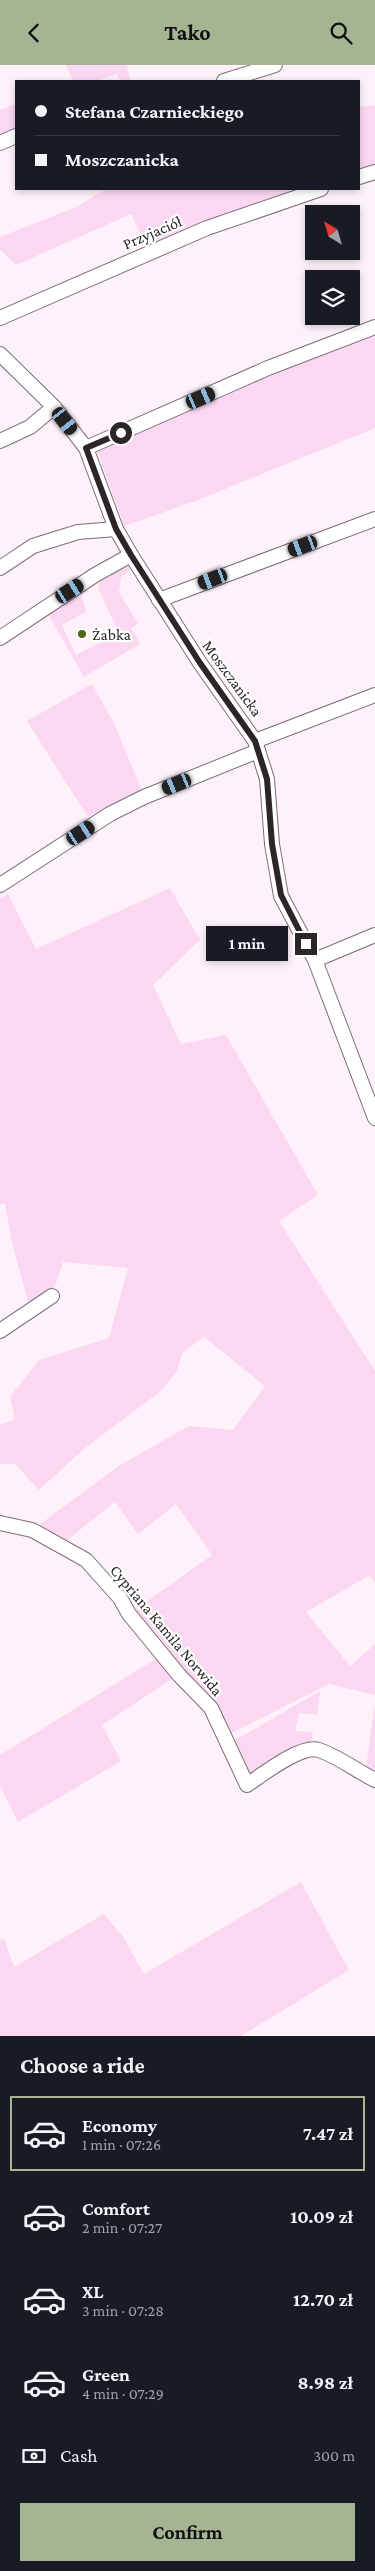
<!DOCTYPE html>
<meta charset="utf-8">
<style>
body{margin:0;font-family:"Crimson Pro",serif;background:#242831;color:#f1f3f6;height:100vh;display:flex;flex-direction:column;font-size:19px;white-space:nowrap}
*{box-sizing:border-box;margin:0}
p{font-size:16px;color:#9ea1a6}
.icon{flex:none;width:28px;height:28px;fill:none;stroke:currentColor;stroke-width:2;stroke-linecap:round;stroke-linejoin:round}
.map{position:relative;height:1971px;overflow:hidden}
.side{display:flex;flex-direction:column;background:#171b24;flex:1}
.side>*{flex:none}
.top-card{position:absolute;left:15px;top:15px;width:345px;height:110px;border-radius:0px;box-shadow:0 2px 8px #0003;display:grid;align-content:center;height:110px;padding:0 20px;background:#171b24}
.needle{width:32px;rotate:323deg}
.buttons{position:absolute;left:305px;top:140px;display:grid;gap:10px}
.buttons a{display:grid;place-items:center;width:55px;height:55px;border-radius:0px;background:#171b24;box-shadow:0 2px 8px #0003;font-size:25px}
.end{position:absolute;width:22px;height:22px;margin:-11px;border:6px solid #2c262b;background:#fff;box-shadow:0 0 0 2px #fff}
.from{border-radius:50%}
.bubble{position:absolute;height:35px;border-radius:0px;background:#171b24;box-shadow:0 2px 8px #0003;font-size:16px;font-weight:700;line-height:35px;text-align:center}
.car{position:absolute;width:15px;height:30px;margin:-15px -8px;border-radius:6px;box-shadow:0 0 4px 1px #0007;background:linear-gradient(#222 24%,#8ab4d8 0 40%,#222 0 76%,#8ab4d8 0 86%,#222 0)}
.top-card b{display:flex;align-items:center;gap:18px;height:48px;font-size:19px}
.top-card b+b{border-top:1px solid #363941}
.top-card i{width:12px;height:12px;background:#f1f3f6}
ul{padding:0;list-style:none}
li{display:flex;align-items:center;gap:15px;height:75px;margin:0 10px 8px;padding:0 10px;border:2px solid transparent;border-radius:0px}
li div{flex:1}
li b{display:block;font-size:19px}
li em{font-style:normal;font-weight:700}
li.on{border-color:#a5b493}
li>.icon{width:45px;height:45px;stroke-width:1.5}
h2{padding:0 20px;font-size:22px;line-height:60px}
.pay{display:flex;align-items:center;gap:12px;height:55px;padding:0 20px;font-size:19px}
.pay p{margin-inline-start:auto}
.button{display:flex;gap:10px;margin-top:auto;padding:10px 20px}
.button a{flex:1;height:58px;border-radius:0px;background:#a5b493;color:#111;font-size:20px;font-weight:700;line-height:58px;text-align:center}
header{display:flex;justify-content:space-between;align-items:center;height:65px;padding:0 20px;background:#a5b493;color:#111;font-size:22px;font-weight:700}
.map>svg:first-child{display:block}
.green{fill:#fcd7f1}
.lines{fill:none;stroke-linecap:round;stroke-linejoin:round}
.minor-casing{stroke:#7c6e78;stroke-width:16}
.minor{stroke:#fff;stroke-width:14}
.route{stroke:#2c262b;stroke-width:6}
.poi-dot{fill:#49661b;stroke:#fff;stroke-width:2}
.labels{text-anchor:middle;stroke-width:4.5;stroke-linejoin:round;paint-order:stroke}
.street-label{font-size:16px;fill:#2c262b;stroke:#fff}
.poi-label{font-size:16px;fill:#2c262b;stroke:#fff;text-anchor:start}
</style>
<header><svg class="icon" aria-label="back" viewBox="0 0 24 24"><path d="M15 5l-7 7 7 7"/></svg>Tako<svg class="icon" aria-label="search" viewBox="0 0 24 24"><circle cx="10" cy="10" r="6"/><path d="M15 15l6 6"/></svg></header>
<div class="map">
<svg width="375" height="1971" viewBox="0 0 375 1971">
<rect width="100%" height="100%" fill="#fef1fa"/>
<g class="green">
<path d="M66 0H127L130 16H120L117 9 96 16H73Z"/>
<path d="M16 39V70L0 78V45Z"/>
<path d="M375 40V103L359 108V42Z"/>
<path d="M106 124H309L148 184 131 149 16 200 0 185V172L76 142Z"/>
<path d="M375 267V363L193 437 124 461 98 387 99 383Z"/>
<path d="M129 501 131 505 121 512 119 527 138 559 131 563 140 579 84 612 48 549 76 530 82 533 86 547 62 560 76 590 119 568 98 523C100 509 116 502 129 501Z"/>
<path d="M92 619 114 658 142 726 88 752 27 656Z"/>
<path d="M170 823 200 875 153 920 181 979 226 970 318 1130 279 1156 375 1306V1518L370 1510 306 1547 350 1601 375 1579V1630L329 1619 224 1672 178 1610 102 1660 121 1696 18 1757 0 1721V1690L162 1590 132 1547 212 1490 176 1439 138 1469 115 1437 62 1479 32 1465 120 1400 189 1361 233 1365 265 1321 204 1272 182 1288 177 1306 161 1326 85 1383 39 1425 15 1399H0V1360L15 1354 10 1332 39 1295 109 1273 128 1203 63 1197 52 1231 30 1244 11 1174 5 1138 0 1140V834L8 829 36 884Z"/>
<path d="M320 1626 317 1650 299 1648 295 1666 313 1667 310 1681 250 1713 232 1677Z"/>
<path d="M375 1639V1715L365 1710Z"/>
<path d="M301 1817 349 1905 241 1971H0V1875L4 1873 14 1902 104 1849 124 1873 144 1909Z"/>
</g>
<g class="lines">
<g class="minor-casing">
<g id="minor">
<path d="M224 16 275 0"/>
<path d="M0 78 16 71"/>
<path d="M359 112 375 107"/>
<path d="M0 253 207 163 321 124"/>
<path d="M0 289 54 342 86 383 116 464 131 490 200 598 255 676 267 714 272 779 281 831 315 895 375 1053"/>
<path d="M0 376 30 362 54 342"/>
<path d="M86 383 268 303 375 262"/>
<path d="M0 503 33 481 78 467 116 464"/>
<path d="M159 535 375 454"/>
<path d="M0 573 95 510 131 490"/>
<path d="M255 676 375 630"/>
<path d="M0 820 110 749 144 732 258 686"/>
<path d="M315 895 375 870"/>
<path d="M0 1266 52 1231"/>
<path d="M0 1458 32 1465 86 1495 120 1533 129 1549 179 1610 211 1643 247 1720C262 1710 301 1679 319 1685 339 1692 357 1706 375 1715"/>
</g>
</g>
<use href="#minor" class="minor"/>
</g>
<g class="lines">
<path class="route" d="M121 368 86 383 116 464 131 490 200 598 255 676 267 714 272 779 281 830 306 879"/>
</g>
<circle class="poi-dot" cx="82" cy="569" r="5"/>
<g class="labels">
<g class="street-label">
<text transform="translate(152 167) rotate(-23)" y="6">Przyjaciół</text>
<text transform="translate(233 613) rotate(54)" y="6">Moszczanicka</text>
<text transform="translate(167 1565) rotate(50)" y="6">Cypriana Kamila Norwida</text>
</g>
<g class="poi-label">
<text x="92" y="575">Żabka</text>
</g>
</g>
</svg>
<div class="buttons">
<a><svg class="needle" viewBox="-14 -14 28 28"><path d="M0-13l5 13h-10z" fill="#e53935"/><path d="M0 13l5-13h-10z" fill="#9ea1a6"/></svg></a>
<a><svg class="icon" aria-label="layers" viewBox="0 0 24 24"><path d="M12 4l9 5-9 5-9-5zM3 14l9 5 9-5"/></svg></a>
</div>
<i class="end from" style="left:121px;top:368px"></i>
<i class="end" style="left:306px;top:879px"></i>
<div class="bubble" style="left:206px;top:861px;width:82px">1 min</div>
<i class="car" style="left:201px;top:333px;rotate:67deg"></i>
<i class="car" style="left:65px;top:356px;rotate:142deg"></i>
<i class="car" style="left:303px;top:481px;rotate:249deg"></i>
<i class="car" style="left:213px;top:514px;rotate:249deg"></i>
<i class="car" style="left:70px;top:526px;rotate:57deg"></i>
<i class="car" style="left:177px;top:719px;rotate:248deg"></i>
<i class="car" style="left:81px;top:768px;rotate:57deg"></i>
<div class="top-card">
<b><i class="from"></i>Stefana Czarnieckiego</b>
<b><i></i>Moszczanicka</b>
</div>
</div>
<section class="side">
<h2>Choose a ride</h2>
<ul>
<li class="on"><svg class="icon" aria-label="car" viewBox="0 0 24 24"><path d="M5 17H2v-5l4-1 3-4h7l3 4 3 1v5h-3M9 17h6M6 11h13"/><circle cx="7" cy="17" r="2"/><circle cx="17" cy="17" r="2"/></svg><div><b>Economy</b><p>1 min · 07:26</p></div><em>7.47 zł</em></li>
<li><svg class="icon" aria-label="car" viewBox="0 0 24 24"><path d="M5 17H2v-5l4-1 3-4h7l3 4 3 1v5h-3M9 17h6M6 11h13"/><circle cx="7" cy="17" r="2"/><circle cx="17" cy="17" r="2"/></svg><div><b>Comfort</b><p>2 min · 07:27</p></div><em>10.09 zł</em></li>
<li><svg class="icon" aria-label="car" viewBox="0 0 24 24"><path d="M5 17H2v-5l4-1 3-4h7l3 4 3 1v5h-3M9 17h6M6 11h13"/><circle cx="7" cy="17" r="2"/><circle cx="17" cy="17" r="2"/></svg><div><b>XL</b><p>3 min · 07:28</p></div><em>12.70 zł</em></li>
<li><svg class="icon" aria-label="car" viewBox="0 0 24 24"><path d="M5 17H2v-5l4-1 3-4h7l3 4 3 1v5h-3M9 17h6M6 11h13"/><circle cx="7" cy="17" r="2"/><circle cx="17" cy="17" r="2"/></svg><div><b>Green</b><p>4 min · 07:29</p></div><em>8.98 zł</em></li>
</ul>
<div class="pay"><svg class="icon" aria-label="cash" viewBox="0 0 24 24"><path d="M3 7h18v10H3z"/><circle cx="12" cy="12" r="2"/></svg>Cash<p>300 m</p></div>
<div class="button"><a>Confirm</a></div>
</section>
